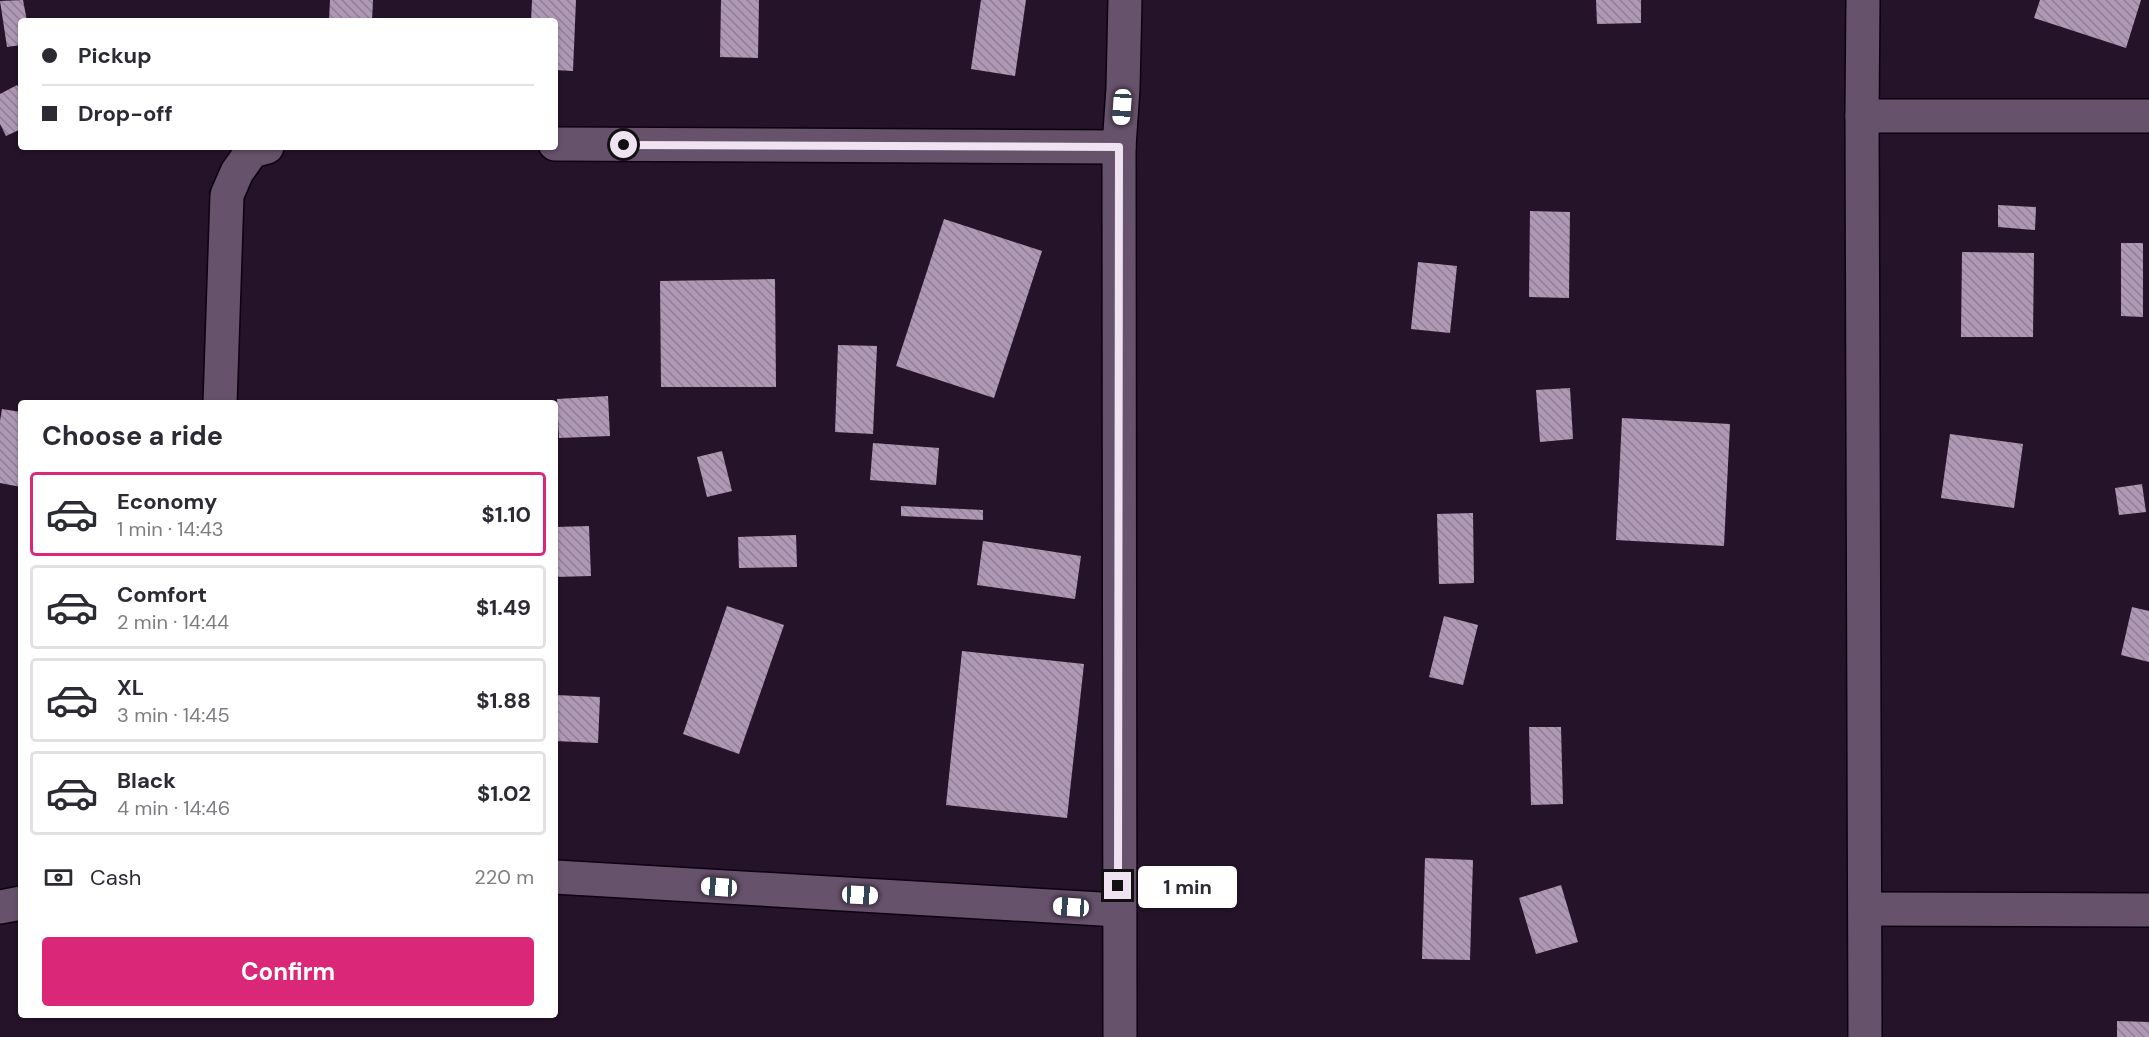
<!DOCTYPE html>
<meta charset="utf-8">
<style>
body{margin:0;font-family:"DM Sans",sans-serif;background:#f2f2f3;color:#2b2b33;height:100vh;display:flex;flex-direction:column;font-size:22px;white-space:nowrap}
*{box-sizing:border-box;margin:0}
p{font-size:20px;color:#7c7c81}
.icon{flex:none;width:33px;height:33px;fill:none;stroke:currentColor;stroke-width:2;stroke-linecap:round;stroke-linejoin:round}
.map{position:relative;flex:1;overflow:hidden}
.details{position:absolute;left:18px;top:400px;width:540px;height:618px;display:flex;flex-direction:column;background:#fff;border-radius:6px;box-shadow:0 2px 4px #0004}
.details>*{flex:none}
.hud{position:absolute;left:18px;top:18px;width:540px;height:132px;border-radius:6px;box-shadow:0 2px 4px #0004;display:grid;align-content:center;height:132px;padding:0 24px;background:#fff}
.end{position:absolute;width:27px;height:27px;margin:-14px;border:8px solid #efe3f2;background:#111;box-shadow:0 0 0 3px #111}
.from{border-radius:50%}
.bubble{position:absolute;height:42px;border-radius:6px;background:#fff;box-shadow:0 2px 4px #0004;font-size:20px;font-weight:700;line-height:42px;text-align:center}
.car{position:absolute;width:18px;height:36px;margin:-18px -9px;border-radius:8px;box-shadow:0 0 4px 2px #0007;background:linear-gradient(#fff 24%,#345 0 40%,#fff 0 76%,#345 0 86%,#fff 0)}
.hud b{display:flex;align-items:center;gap:21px;height:57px;font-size:22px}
.hud b+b{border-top:2px solid #e1e1e2}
.hud i{width:15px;height:15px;background:#2b2b33}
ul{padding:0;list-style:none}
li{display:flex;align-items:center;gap:18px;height:84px;margin:0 12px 9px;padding:0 12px;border:3px solid #e1e1e2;border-radius:6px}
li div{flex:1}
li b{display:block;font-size:22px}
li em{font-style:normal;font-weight:700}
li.selected{border-color:#db2777}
li>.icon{width:54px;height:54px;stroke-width:1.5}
h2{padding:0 24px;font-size:27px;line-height:72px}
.pay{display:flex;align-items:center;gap:15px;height:66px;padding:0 24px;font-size:22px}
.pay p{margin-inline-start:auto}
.cta{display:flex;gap:12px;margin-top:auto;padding:12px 24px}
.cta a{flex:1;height:69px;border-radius:6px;background:#db2777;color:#fff;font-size:24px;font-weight:700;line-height:69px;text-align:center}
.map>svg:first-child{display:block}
.building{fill:url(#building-back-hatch)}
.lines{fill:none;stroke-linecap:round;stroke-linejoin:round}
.minor-casing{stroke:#0d0111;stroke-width:36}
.minor{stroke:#66526b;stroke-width:33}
.route{stroke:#efe3f2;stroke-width:8}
</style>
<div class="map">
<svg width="2149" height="1037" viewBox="0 0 2149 1037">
<defs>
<pattern id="building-back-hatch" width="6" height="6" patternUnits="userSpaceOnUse" patternTransform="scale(1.5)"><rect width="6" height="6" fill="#ae98b4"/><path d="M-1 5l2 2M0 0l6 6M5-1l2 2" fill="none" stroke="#8f7f94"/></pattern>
</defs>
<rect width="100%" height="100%" fill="#251329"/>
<g class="building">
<path d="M23 0 27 21H21V45L7 47 0 1Z"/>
<path d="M330 0H373L372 21H329Z"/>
<path d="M532 0H576L573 71 555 70V21H531Z"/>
<path d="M721 0H759L758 58 720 57Z"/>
<path d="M981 0H1026L1015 76 971 69Z"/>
<path d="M1596 0H1641V23L1597 24Z"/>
<path d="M2040 0H2141L2126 48 2034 18Z"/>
<path d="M17 85 21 93V129L6 136 0 124V94Z"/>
<path d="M1998 205 2036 207 2035 230 1998 227Z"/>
<path d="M1530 211 1570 212 1569 298 1529 297Z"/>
<path d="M944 219 1042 251 994 398 896 366Z"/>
<path d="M2121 243H2143V317L2121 316Z"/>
<path d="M1962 252 2034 253 2033 337H1961Z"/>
<path d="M1418 262 1457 266 1450 333 1411 329Z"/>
<path d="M775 279 776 387H661L660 281Z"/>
<path d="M838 345 877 346 873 434 835 432Z"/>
<path d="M1570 388 1573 439 1540 442 1536 390Z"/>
<path d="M608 396 610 436 559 438 557 399Z"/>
<path d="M2 409 21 412V487L0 483V421Z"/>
<path d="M1622 418 1730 424 1724 546 1616 540Z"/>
<path d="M1950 434 2023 444 2014 508 1941 498Z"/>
<path d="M873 443 939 448 936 485 870 480Z"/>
<path d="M722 451 732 491 707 497 697 457Z"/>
<path d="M2142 484 2146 512 2119 515 2115 488Z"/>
<path d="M901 506 983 510V520L901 516Z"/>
<path d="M1473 513 1474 583 1439 584 1437 514Z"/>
<path d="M589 526 591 576 555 577V527Z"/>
<path d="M796 535 797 567 739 568 738 537Z"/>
<path d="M983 541 1081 556 1075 599 977 585Z"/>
<path d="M727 606 784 625 739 754 683 734Z"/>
<path d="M2132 607 2149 611V662L2121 655Z"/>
<path d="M1444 616 1478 625 1463 685 1429 677Z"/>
<path d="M962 651 1084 664 1067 818 946 805Z"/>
<path d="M555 695 600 697 598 743 555 741Z"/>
<path d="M1529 727H1561L1563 804 1531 805Z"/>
<path d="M1425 858 1473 860 1470 960 1422 959Z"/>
<path d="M1561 885 1578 942 1536 954 1519 898Z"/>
<path d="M2117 1021 2149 1022V1037H2117Z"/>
</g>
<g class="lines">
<g class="minor-casing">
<g id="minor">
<path d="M1863 0 1862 116 1865 1037"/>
<path d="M1862 116H2149"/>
<path d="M555 144 1119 147 1123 88 1125 0"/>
<path d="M1119 147 1120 1037"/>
<path d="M220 404 227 195 237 172 252 151 267 147"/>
<path d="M555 877 1118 910"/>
<path d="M0 907 21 903"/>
<path d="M1865 909 2149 910"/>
</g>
</g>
<use href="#minor" class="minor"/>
</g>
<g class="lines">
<path class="route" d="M624 145 1119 147 1118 886"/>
</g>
</svg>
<i class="end from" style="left:624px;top:145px"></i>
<i class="end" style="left:1118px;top:886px"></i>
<div class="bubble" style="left:1138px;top:866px;width:99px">1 min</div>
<i class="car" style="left:1122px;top:107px;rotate:184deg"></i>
<i class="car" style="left:719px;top:887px;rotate:274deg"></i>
<i class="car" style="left:860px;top:895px;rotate:93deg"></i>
<i class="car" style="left:1071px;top:907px;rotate:274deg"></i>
<div class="hud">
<b><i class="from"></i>Pickup</b>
<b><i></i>Drop-off</b>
</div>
<section class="details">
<h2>Choose a ride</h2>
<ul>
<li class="selected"><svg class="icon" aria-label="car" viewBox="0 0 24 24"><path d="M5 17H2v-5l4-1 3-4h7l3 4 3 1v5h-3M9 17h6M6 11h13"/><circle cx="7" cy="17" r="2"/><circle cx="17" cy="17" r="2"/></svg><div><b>Economy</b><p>1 min · 14:43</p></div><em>$1.10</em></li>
<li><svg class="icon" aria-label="car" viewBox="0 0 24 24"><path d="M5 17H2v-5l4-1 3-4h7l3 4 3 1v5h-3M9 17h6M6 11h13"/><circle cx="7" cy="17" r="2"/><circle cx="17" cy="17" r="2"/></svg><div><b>Comfort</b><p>2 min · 14:44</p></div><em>$1.49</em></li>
<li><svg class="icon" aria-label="car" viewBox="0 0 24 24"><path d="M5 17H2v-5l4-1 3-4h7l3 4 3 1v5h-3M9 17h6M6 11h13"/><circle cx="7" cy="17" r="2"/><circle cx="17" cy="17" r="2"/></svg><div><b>XL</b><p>3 min · 14:45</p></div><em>$1.88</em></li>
<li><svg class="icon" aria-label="car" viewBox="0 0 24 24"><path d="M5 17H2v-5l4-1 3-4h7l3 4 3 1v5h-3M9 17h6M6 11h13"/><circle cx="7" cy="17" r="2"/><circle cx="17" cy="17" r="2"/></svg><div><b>Black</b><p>4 min · 14:46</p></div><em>$1.02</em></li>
</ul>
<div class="pay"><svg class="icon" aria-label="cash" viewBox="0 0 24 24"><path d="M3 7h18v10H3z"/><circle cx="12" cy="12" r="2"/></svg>Cash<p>220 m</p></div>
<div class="cta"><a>Confirm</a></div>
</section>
</div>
